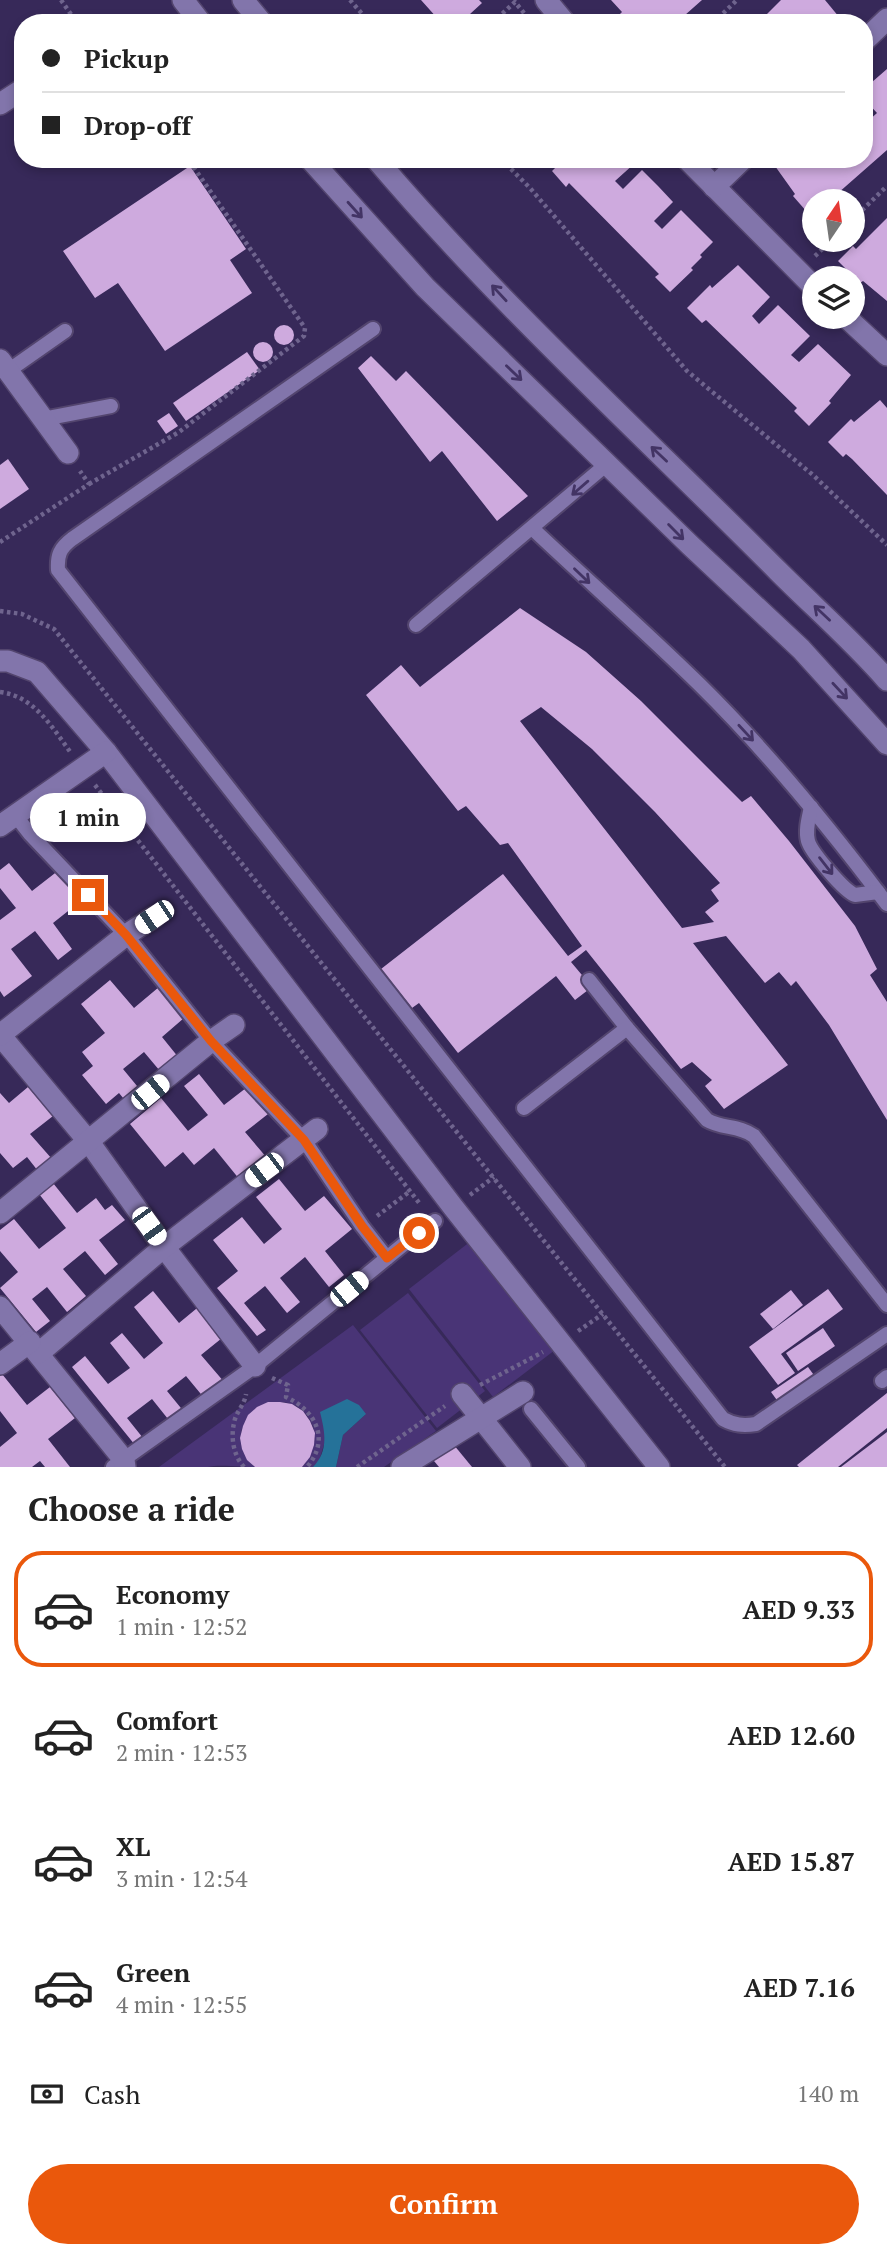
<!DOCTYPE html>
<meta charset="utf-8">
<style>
body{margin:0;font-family:"PT Serif",serif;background:#f2f2f2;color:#222;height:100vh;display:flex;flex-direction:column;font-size:26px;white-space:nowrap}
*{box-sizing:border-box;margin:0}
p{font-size:23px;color:#767676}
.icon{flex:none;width:38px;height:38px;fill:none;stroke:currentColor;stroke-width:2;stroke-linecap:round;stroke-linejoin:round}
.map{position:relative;height:1467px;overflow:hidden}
.details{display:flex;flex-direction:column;background:#fff;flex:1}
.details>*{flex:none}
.top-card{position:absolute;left:14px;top:14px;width:859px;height:154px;border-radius:28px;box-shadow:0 4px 10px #0003;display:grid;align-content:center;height:154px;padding:0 28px;background:#fff}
.needle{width:46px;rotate:13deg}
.tools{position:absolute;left:802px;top:189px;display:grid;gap:14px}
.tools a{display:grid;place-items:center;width:63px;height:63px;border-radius:50%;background:#fff;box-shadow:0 4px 10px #0003;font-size:35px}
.end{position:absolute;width:32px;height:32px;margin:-16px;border:9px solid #ea580c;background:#fff;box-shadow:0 0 0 4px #fff}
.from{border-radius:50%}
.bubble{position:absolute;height:49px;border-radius:24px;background:#fff;box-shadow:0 4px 10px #0003;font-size:23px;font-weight:800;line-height:49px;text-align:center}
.car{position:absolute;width:21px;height:42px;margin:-21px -10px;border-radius:9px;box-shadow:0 0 5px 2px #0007;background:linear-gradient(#fff 24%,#345 0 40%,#fff 0 76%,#345 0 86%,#fff 0)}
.top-card b{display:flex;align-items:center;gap:24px;height:66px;font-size:26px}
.top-card b+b{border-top:2px solid #e0e0e0}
.top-card i{width:18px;height:18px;background:#222}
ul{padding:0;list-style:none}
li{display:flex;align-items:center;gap:21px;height:116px;margin:0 14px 10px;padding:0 14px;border:4px solid transparent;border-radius:28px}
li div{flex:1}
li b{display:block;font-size:26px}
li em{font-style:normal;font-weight:800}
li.on{border-color:#ea580c}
li>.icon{width:63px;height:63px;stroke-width:1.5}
h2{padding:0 28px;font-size:32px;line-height:84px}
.pay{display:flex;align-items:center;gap:18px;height:77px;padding:0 28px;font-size:26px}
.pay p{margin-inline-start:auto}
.primary-button{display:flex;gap:14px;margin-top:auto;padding:14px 28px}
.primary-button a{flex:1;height:80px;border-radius:42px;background:#ea580c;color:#fff;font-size:28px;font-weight:800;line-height:80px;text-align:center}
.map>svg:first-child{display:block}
.green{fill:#493476}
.water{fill:#257299}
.building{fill:#ceaade;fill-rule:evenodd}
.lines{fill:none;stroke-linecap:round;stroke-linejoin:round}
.service-casing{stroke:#53456e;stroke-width:18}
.minor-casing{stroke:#53456e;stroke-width:24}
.tertiary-casing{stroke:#53456e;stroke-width:24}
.path{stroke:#6f648e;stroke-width:4.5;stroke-dasharray:3.5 3.5;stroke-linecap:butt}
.service{stroke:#8275ab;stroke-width:14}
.minor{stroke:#8275ab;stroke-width:21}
.tertiary{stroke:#8275ab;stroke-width:21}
.oneway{stroke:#433465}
.route{stroke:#ea580c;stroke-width:9}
</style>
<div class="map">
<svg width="887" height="1467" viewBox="0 0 887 1467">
<rect width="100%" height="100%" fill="#372959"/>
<g class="green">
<path d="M471 1241 555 1350 493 1397 409 1289Z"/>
<path d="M408 1293 485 1391 437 1428 360 1330Z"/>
<path d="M353 1325 436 1431 384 1467H336L343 1435 366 1414 326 1438 319 1461 313 1467H302C311 1455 318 1442 313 1427 293 1371 207 1421 255 1467 242 1467 218 1464 208 1467H159Z"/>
</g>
<path class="water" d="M347 1399 359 1405 366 1414 343 1435 336 1467H313C329 1451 325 1432 320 1412Z"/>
<g class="building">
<path d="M421 0H479L482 3 470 14 472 16 465 23H433L438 19Z"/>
<path d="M611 0H702L676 23H628L620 14 622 12Z"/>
<path d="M781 0H825L844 23H758Z"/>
<path d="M887 69V150L829 201H814V220L793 196 795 194 775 166 783 159H864V116L868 121 877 113 864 99V89Z"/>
<path d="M564 159H631L635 163 615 181 623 189 642 170 658 186 673 202 654 221 662 229 681 210 713 242 700 255 702 257 691 268 693 270 670 292 655 277 659 274 653 268 569 183 566 187 552 171Z"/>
<path d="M190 166 246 249 230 260 252 293 165 351 118 283 95 298 63 251Z"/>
<path d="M887 218V301L863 281 860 283 838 261 853 246 856 249Z"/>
<path d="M738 265 770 297 752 316 759 324 778 305 810 336 791 355 799 362 818 344 851 375 829 401 831 403 809 426 794 411 797 408 732 345 706 320 702 323 687 308 710 285 712 288Z"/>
<circle cx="284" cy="335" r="10"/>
<circle cx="263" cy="352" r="10"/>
<path d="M247 352 260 370 186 421 173 403Z"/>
<path d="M371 356 396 381 406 371 528 496 497 521 442 451 430 462 358 368Z"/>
<path d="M880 400 887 408V495L852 459 846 454 843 457 828 442 851 419 854 422Z"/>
<path d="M169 413 178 426 166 434 157 421Z"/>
<path d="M8 459 29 489 0 509V465Z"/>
<path d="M520 608 586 652 641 701 742 802 751 796 789 841 855 926 877 969 870 975 887 1002V1120L829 1025 796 981 791 986 779 972 765 983 726 936 693 943 788 1065 724 1109 705 1086 712 1080 692 1062 681 1069 586 950 571 962 592 987 575 1000 556 976 458 1053 419 1003 412 1008 381 969 503 874 568 956 582 946 508 843 500 845 466 806 458 811 366 695 401 665 420 687ZM541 707 592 749 655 812 720 883 711 890 719 901 705 912 714 922 682 928 520 721Z"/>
<path d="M9 863 32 891 59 870 82 900 53 923 72 949 58 960 35 931 11 949 32 976 4 997 0 991V920L16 908 0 888V870Z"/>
<path d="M110 980 134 1008 159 987 184 1018 162 1037 183 1063 165 1077 144 1052 123 1069 142 1092 128 1104 119 1093 106 1104 82 1075 93 1066 82 1052 105 1033 81 1004Z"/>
<path d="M199 1074 224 1105 246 1088 268 1114 245 1132 267 1158 240 1180 214 1148 194 1165 183 1152 165 1167 130 1124 161 1098 188 1131 208 1115 184 1086Z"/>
<path d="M28 1087 53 1116 30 1134 52 1159 38 1171 27 1157 13 1168 0 1153V1093L9 1103Z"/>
<path d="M279 1179 305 1211 324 1196 352 1229 325 1251 344 1275 329 1287 305 1257 280 1278 300 1302 287 1313 265 1286 244 1303 266 1330 257 1336 217 1288 238 1271 213 1240 242 1217 264 1244 282 1229 256 1197Z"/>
<path d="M53 1183 77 1213 96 1198 105 1210 112 1205 125 1220 99 1240 118 1264 105 1275 85 1251 63 1269 86 1296 67 1312 47 1287 32 1299 50 1321 36 1332 0 1288 18 1272 0 1251V1230L14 1219 39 1249 66 1228 39 1194Z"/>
<path d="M828 1289 843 1309 781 1354 795 1373 778 1385 749 1347Z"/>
<path d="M791 1290 803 1305 773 1329 760 1314Z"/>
<path d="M153 1291 179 1323 202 1304 227 1334 201 1355 225 1383 205 1399 186 1376 167 1391 185 1413 172 1424 152 1399 127 1418 143 1438 135 1445 72 1367 85 1356 108 1384 130 1368 110 1343 122 1333 144 1359 163 1343 134 1307Z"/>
<path d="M823 1328 835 1346 798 1371 786 1353Z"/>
<path d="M808 1367 816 1378 779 1403 771 1392Z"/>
<path d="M2 1374 27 1405 50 1387 75 1418 48 1439 70 1467H45L40 1461 32 1467H0V1447L17 1433 0 1411V1375Z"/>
<path d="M887 1393V1428L838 1467H799L797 1465Z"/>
<path d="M268 1402H280L292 1404 303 1411 310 1421 315 1433 314 1445 310 1457 302 1467H255L247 1460 242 1449 240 1438 243 1426 248 1415 257 1407Z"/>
<path d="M887 1432V1467H841Z"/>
<path d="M449 1439 472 1467H439L429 1455Z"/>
</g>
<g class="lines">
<g class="service-casing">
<g id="service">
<path d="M373 329 72 539C60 548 57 555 58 570L723 1419C734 1425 743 1426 756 1424L887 1334"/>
<path d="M8 371 65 331"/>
<path d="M43 419 111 406"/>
<path d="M533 529C588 581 646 632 700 685 768 752 829 827 887 904"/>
<path d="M416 625 607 464"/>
<path d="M811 807C809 817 805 830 808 841 811 852 844 891 855 895L878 892"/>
<path d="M15 815 30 834 126 935 211 1041 304 1140 362 1226 387 1258"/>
<path d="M589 980 627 1028 707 1120C722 1129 739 1125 754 1136L887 1305"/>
<path d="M524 1108 627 1028"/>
<path d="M882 1381 887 1377"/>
<path d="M531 1409 578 1467"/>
<path d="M113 1467 255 1366 404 1244 435 1221"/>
</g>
</g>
<g class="minor-casing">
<g id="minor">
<path d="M546 0 565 23"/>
<path d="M864 41 887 19"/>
<path d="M0 104 23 89"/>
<path d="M687 159 814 287"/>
<path d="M714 187 743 159"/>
<path d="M846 317 887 355"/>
<path d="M0 360 68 453"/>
<path d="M0 661H8L37 672 106 752 453 1207 659 1467"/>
<path d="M0 826 106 752"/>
<path d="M0 1035 89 1142 164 1247 255 1366"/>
<path d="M0 1035 126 935 154 917"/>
<path d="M0 1213 211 1041 234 1025"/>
<path d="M0 1307 124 1460 125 1467"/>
<path d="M39 1353 164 1247 317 1129"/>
<path d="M0 1364 30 1342"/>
<path d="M462 1394 520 1467"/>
<path d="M402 1467 523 1392"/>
</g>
</g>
<g class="tertiary-casing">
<g id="tertiary">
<path d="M183 0 201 23"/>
<path d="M243 0 262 23"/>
<path d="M310 159 425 287 690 545 801 649 887 744"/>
<path d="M376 159C500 305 643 435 778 571 814 607 853 641 887 680"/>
</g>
</g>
<g class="path">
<path d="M61 0 77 23"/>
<path d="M350 0 370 23"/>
<path d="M492 23 515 2 532 23"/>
<path d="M713 23 737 0"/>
<path d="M501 159 530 188 687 371 813 475 887 545"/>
<path d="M852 220 887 186"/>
<path d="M815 256 832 240"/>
<path d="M89 484 179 432 304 336 305 328 188 159"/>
<path d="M0 542 89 484 80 471"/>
<path d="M0 611 22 614 54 629 725 1467"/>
<path d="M0 692C34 696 52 727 71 753"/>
<path d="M95 785 420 1204"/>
<path d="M470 1195 494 1177"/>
<path d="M377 1216 409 1192"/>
<path d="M578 1331 603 1314"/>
<path d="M272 1378 288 1385 286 1397C315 1410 331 1439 307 1467"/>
<path d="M480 1385 543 1352"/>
<path d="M244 1467C233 1455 230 1436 235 1419 238 1410 245 1403 246 1394"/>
<path d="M357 1467 445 1406"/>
</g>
<use href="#service" class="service"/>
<use href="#minor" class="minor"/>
<use href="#tertiary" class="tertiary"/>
</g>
<defs><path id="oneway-shaft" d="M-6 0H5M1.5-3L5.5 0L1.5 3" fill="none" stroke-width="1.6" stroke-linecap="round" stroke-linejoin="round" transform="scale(1.75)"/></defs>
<g class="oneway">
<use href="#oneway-shaft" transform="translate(355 210) rotate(48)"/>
<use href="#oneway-shaft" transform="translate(499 293) rotate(-133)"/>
<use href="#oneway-shaft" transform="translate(514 373) rotate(44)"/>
<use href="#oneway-shaft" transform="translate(659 454) rotate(-137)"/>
<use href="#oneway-shaft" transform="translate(580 488) rotate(139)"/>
<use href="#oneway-shaft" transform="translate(676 532) rotate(45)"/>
<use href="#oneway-shaft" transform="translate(582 576) rotate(44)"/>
<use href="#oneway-shaft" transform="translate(822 613) rotate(-137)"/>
<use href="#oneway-shaft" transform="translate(840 691) rotate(47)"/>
<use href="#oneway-shaft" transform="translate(746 733) rotate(47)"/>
<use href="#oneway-shaft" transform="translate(826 866) rotate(52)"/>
</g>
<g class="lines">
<path class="route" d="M88 895 126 935 211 1041 304 1140 362 1226 387 1258 419 1233"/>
</g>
</svg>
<div class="tools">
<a><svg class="needle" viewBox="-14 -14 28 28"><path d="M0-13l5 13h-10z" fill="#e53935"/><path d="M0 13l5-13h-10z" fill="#767676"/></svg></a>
<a><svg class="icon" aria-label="layers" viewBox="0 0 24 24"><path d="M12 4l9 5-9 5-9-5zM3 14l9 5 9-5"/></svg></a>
</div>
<i class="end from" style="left:419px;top:1233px"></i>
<i class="end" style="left:88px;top:895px"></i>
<div class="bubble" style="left:30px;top:793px;width:116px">1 min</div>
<i class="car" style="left:154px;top:917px;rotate:236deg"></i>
<i class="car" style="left:150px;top:1092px;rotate:51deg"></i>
<i class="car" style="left:264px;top:1170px;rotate:233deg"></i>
<i class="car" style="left:149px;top:1226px;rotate:144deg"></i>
<i class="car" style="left:349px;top:1289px;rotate:51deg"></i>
<div class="top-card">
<b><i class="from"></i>Pickup</b>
<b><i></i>Drop-off</b>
</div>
</div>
<section class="details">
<h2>Choose a ride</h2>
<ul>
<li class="on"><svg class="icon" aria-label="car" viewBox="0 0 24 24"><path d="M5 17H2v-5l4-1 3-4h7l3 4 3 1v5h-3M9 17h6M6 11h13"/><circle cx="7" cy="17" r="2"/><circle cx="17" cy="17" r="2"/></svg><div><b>Economy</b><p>1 min · 12:52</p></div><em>AED 9.33</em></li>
<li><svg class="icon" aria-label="car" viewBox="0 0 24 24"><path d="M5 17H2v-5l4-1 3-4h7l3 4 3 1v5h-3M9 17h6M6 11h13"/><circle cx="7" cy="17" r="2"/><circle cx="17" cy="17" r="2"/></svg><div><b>Comfort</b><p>2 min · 12:53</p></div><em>AED 12.60</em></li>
<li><svg class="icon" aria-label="car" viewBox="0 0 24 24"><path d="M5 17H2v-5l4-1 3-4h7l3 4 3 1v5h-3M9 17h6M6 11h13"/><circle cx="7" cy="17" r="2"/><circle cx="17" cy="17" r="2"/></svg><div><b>XL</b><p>3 min · 12:54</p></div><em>AED 15.87</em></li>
<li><svg class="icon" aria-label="car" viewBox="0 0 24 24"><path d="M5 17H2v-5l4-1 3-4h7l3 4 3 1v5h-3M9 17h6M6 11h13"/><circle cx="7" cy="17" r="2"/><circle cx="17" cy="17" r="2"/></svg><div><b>Green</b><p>4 min · 12:55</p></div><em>AED 7.16</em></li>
</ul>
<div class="pay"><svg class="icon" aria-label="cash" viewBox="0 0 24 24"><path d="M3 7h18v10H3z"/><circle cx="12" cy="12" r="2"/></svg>Cash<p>140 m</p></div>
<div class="primary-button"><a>Confirm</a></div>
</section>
